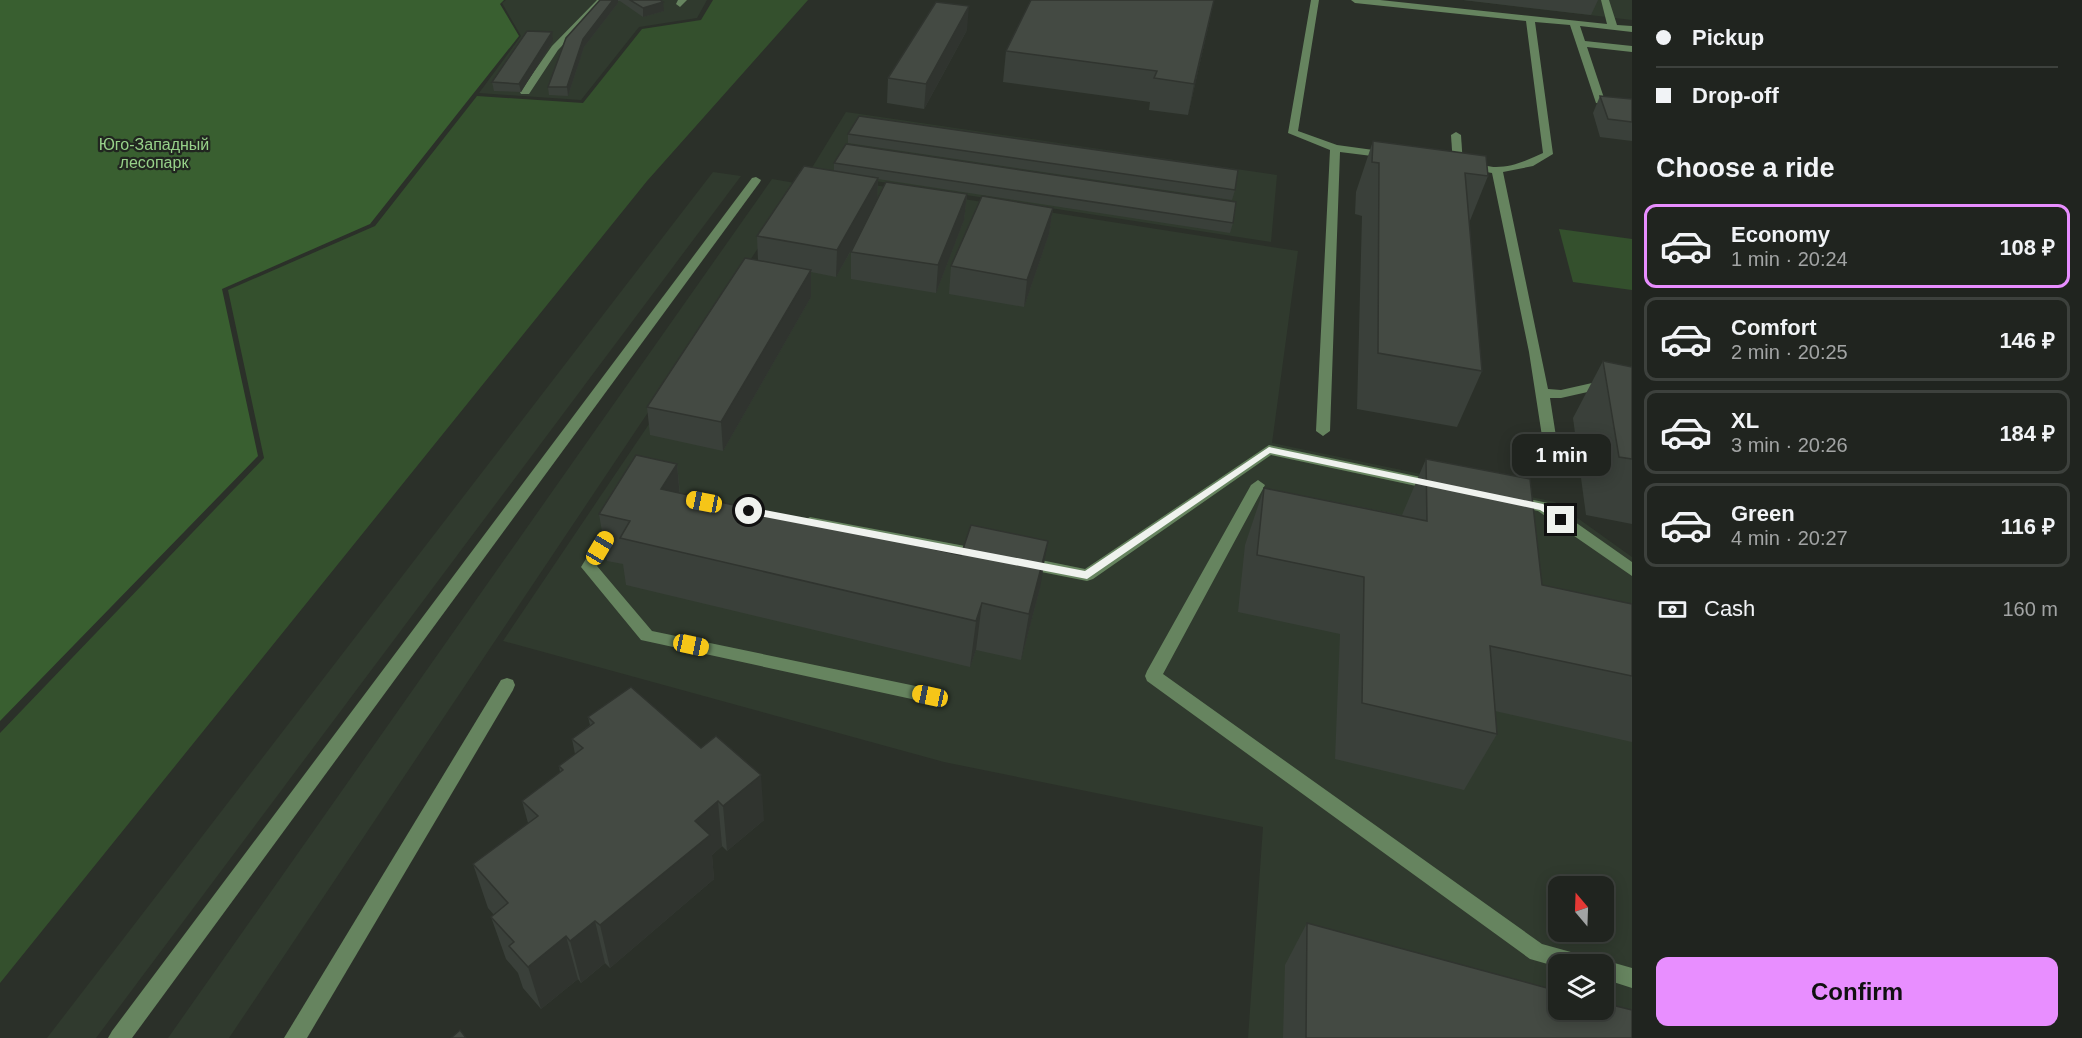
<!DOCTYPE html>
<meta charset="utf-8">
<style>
body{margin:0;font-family:Arial,sans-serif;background:#2d302c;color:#f1f3f6;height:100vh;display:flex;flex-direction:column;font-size:22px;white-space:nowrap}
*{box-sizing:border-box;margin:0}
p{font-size:20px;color:#a2a4a4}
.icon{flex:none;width:33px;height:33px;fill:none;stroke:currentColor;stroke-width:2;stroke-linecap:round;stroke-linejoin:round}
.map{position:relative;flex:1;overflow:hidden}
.side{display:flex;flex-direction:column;background:#20241f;width:450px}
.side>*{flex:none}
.banner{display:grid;align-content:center;height:132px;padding:0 24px;background:#20241f}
.needle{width:39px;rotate:341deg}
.controls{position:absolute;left:1548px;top:876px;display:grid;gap:12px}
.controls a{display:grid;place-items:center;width:66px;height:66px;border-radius:12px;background:#20241f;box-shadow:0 3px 15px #0003,0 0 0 2px #3d413d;font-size:30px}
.end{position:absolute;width:27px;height:27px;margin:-14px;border:8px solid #eff2ee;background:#111;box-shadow:0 0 0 3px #111}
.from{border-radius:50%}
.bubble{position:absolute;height:42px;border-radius:12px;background:#20241f;box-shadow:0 3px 15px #0003,0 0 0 2px #3d413d;font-size:20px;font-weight:700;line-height:42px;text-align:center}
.car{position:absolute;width:18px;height:36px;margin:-18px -9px;border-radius:8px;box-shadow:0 0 4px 2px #0007;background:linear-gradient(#f5c518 24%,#345 0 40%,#f5c518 0 76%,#345 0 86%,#f5c518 0)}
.banner b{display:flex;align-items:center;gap:21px;height:57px;font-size:22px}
.banner b+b{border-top:2px solid #3d413d}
.banner i{width:15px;height:15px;background:#f1f3f6}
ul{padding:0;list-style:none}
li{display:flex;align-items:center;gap:18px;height:84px;margin:0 12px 9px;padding:0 12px;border:3px solid #3d413d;border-radius:12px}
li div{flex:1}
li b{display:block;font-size:22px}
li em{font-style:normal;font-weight:700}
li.current{border-color:#e88eff}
li>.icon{width:54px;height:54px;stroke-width:1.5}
h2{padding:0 24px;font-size:27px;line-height:72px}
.pay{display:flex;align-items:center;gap:15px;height:66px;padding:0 24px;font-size:22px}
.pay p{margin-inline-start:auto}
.primary-button{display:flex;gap:12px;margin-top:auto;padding:12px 24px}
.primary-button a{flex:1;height:69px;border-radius:12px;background:#e88eff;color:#111;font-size:24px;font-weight:700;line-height:69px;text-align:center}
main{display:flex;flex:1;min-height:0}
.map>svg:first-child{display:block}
.built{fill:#303a2e;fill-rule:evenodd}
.green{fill:#34502d}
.forest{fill:#395f30}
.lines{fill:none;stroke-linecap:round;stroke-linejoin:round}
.minor{fill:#66845f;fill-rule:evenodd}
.wall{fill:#3a403a}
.shaded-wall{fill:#30342f}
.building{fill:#444a43;stroke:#30342f;stroke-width:1.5}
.route{fill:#eff2ee}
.labels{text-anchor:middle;stroke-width:4.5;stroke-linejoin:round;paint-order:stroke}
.far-park-label{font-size:16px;fill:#97d189;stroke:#212620}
</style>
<main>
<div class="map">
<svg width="1632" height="1038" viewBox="0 0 1632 1038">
<rect width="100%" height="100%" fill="#2b3029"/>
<g class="built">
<path d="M506 0H707L697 18 639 27 581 100 479 93 521 36 502 3Z"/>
<path d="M1463 0H1632V20Z"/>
<path d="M846 112 1277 175 1271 242 810 171Z"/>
<path d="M713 172 741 176 96 1038H47Z"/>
<path d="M816 176 1298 251 1272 443 1555 502 1632 557V1038H1248L1263 827 944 762 503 641ZM1558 886H1604V932H1558ZM1558 964H1604V1010H1558Z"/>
<path d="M772 179 801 184 229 1038H168Z"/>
</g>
<g class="green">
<path d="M713 0H808L647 181 0 983V733L264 458 228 290 375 226 477 96 583 103 642 29 701 20Z"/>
<path d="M1559 229 1632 239V290L1573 282Z"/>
</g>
<path class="forest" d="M0 0H504L500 4 519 36 370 224 222 289 258 456 0 721Z"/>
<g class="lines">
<g class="minor">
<path d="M597 0H606L558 50 529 94H521L520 92 552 46Z"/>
<path d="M678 0H687L680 7 676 4Z"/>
<path d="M1311 0H1319L1298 131 1337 145 1388 152 1393 155 1388 158 1340 152 1330 431 1323 436 1316 431 1330 150 1288 133Z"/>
<path d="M1351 0H1380L1607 24 1601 0H1609L1617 25 1632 26V32L1580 26 1585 41 1632 46V52L1587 47 1604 98 1632 101V107L1596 103 1570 25 1535 22 1553 154 1533 166 1503 172 1548 389 1561 390 1632 374V382L1561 398H1550L1562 475 1560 478H1550L1548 475 1529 352 1492 173 1469 169 1464 166C1472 159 1486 167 1496 167 1513 167 1528 160 1543 153L1526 21 1355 3Z"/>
<path d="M1456 132 1461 135 1463 165 1458 168 1453 165 1451 135Z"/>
<path d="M756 177 761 180 760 182 132 1038H108L112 1031 752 178Z"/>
<path d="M1269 445 1435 480 1442 485 1435 490 1271 455 1093 579 1087 581 1026 569 1021 567 1018 563 1021 559 1026 557 1085 569Z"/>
<path d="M1258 480 1265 485 1163 674 1542 944 1589 957 1592 964H1558V967L1530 959 1147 681 1145 676 1147 671 1251 485Z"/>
<path d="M1515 496 1548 503 1632 562V576L1538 511 1510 505 1508 501Z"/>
<path d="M810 517 981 549 986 551 989 555 986 559 981 561 805 526 802 522Z"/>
<path d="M614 520 622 525 597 566 652 631 930 689 936 691 939 696 936 701 930 703 641 640 581 567 609 521Z"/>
<path d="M507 678 513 680 515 685 513 690 307 1038H284L501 680Z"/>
<path d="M1604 960 1632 968V988L1604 979V964H1596Z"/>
</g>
</g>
<g class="wall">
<path d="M600 0H660L664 11 643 17 620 1H618V3L584 47 568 96 549 95 548 87Z"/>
<path d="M1463 0H1598L1591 15Z"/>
<path d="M1210 19 1188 115 1149 110 1150 102 1003 82 1006 51Z"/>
<path d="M967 30 924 109 887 103 888 78Z"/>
<path d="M553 41 521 92 494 91 492 82Z"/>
<path d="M1600 96 1632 99V141L1600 137 1593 113Z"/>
<path d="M848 134 1235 190 1232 200 848 143Z"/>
<path d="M1373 141 1488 176 1469 223 1482 371 1457 427 1357 409 1362 216 1355 214 1356 192Z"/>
<path d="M834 163 1233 223 1230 233 878 179 877 200 967 194 964 220 936 293 851 279V252L860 235 836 277 811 272V297L723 451 650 435 647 407 758 261 757 236 834 171Z"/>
<path d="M1053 208 1049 234 1024 307 949 294 951 266Z"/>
<path d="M1603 361 1632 367V524L1586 515 1573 418Z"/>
<path d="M1426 459 1542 585 1632 604V742L1495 711 1497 734 1464 790 1335 759 1340 634 1238 612 1245 545 1264 488 1402 515Z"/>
<path d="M677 464 680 493 1040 588 1021 660 976 650 970 667 626 585 623 564 607 561 599 514Z"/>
<path d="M588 717 764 820 727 851 722 846 712 855 714 879 610 968 605 963 581 983 578 979 541 1009 523 988 518 973 506 959 491 917 494 915 488 908 473 864 528 823 522 801 560 772 559 766 575 754 572 739 590 725Z"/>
<path d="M1307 923 1632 1038H1283L1285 965Z"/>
</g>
<g class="shaded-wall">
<path d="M613 0H618V3L584 47 568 96 567 87 583 39Z"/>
<path d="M1214 0 1210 19 1188 115 1194 84Z"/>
<path d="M663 2 664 11 643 17V8Z"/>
<path d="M969 6 967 30 924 109 926 84Z"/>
<path d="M552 32 553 41 521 92 519 84Z"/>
<path d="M878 178 877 204 836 277 837 250Z"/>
<path d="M967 194 964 220 936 293 938 265Z"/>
<path d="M1053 208 1049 234 1024 307 1027 280Z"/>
<path d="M811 270V297L723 451 721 422Z"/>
<path d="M677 464 681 510 661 489Z"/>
<path d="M1048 541 1040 588 1021 660 1029 614Z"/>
<path d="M982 603 976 650 970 667 976 621Z"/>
<path d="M761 775 764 820 727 851 723 806Z"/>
<path d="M718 801 722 846 712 855 714 879 610 968 600 925 695 821Z"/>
<path d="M595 921 605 963 581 983 570 941Z"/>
<path d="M566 936 578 979 541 1009 528 967Z"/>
</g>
<g class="building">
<path d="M600 0H613L583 39 567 87H548L566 38Z"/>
<path d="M630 0H660L663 2 643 8Z"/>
<path d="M1031 0H1214L1194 84 1154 78 1157 71 1006 51Z"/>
<path d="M936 2 969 6 926 84 888 78Z"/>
<path d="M527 31 552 32 519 84 492 82Z"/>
<path d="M1600 96 1632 99V122L1608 119Z"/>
<path d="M859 116 1238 170 1235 190 848 134Z"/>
<path d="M1373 141 1486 156 1488 176 1465 173 1482 371 1378 353 1379 163 1372 162Z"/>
<path d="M846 144 1236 202 1233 223 834 163Z"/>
<path d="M804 166 878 178 837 250 757 236Z"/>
<path d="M886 182 967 194 938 265 851 252Z"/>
<path d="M982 196 1053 208 1027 280 951 266Z"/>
<path d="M745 258 811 270 721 422 647 407Z"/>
<path d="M1603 361 1632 367V459L1619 457Z"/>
<path d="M636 455 677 464 661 489 961 555 971 525 1048 541 1029 614 982 603 976 621 620 538 630 521 599 514Z"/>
<path d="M1426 459 1530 479 1542 585 1632 604V676L1490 646 1497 734 1362 703 1364 577 1257 555 1264 488 1427 521Z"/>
<path d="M631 687 701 748 716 736 761 775 723 806 718 801 695 821 710 835 600 925 595 921 570 941 566 936 528 967 509 946 514 942 491 917 508 903 473 864 538 816 522 801 563 770 559 766 583 748 572 739 594 723 588 717Z"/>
<path d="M1307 923 1558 991V1010H1604V1003L1632 1010V1038H1306Z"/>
<path d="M460 1030 466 1038H451Z"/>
</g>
<path class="route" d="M1269 447 1543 504 1566 520 1561 523 1540 510 1270 453 1087 579 749 514 744 511 749 507 1085 571Z"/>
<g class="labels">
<g class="far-park-label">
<text x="154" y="150">Юго-Западный<tspan x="154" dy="18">лесопарк</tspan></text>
</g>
</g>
</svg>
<div class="controls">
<a><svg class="needle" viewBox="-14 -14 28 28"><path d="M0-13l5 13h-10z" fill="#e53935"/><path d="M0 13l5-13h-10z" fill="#a2a4a4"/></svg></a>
<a><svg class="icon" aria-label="layers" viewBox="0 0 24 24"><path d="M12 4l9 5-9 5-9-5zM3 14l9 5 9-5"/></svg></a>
</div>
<i class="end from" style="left:749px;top:511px"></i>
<i class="end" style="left:1561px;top:520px"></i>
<div class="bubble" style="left:1512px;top:434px;width:99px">1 min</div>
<i class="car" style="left:704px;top:502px;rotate:281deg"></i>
<i class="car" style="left:600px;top:548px;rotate:31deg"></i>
<i class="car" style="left:691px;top:645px;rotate:102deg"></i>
<i class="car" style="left:930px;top:696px;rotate:282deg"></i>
</div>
<section class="side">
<div class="banner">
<b><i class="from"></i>Pickup</b>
<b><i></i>Drop-off</b>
</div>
<h2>Choose a ride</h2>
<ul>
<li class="current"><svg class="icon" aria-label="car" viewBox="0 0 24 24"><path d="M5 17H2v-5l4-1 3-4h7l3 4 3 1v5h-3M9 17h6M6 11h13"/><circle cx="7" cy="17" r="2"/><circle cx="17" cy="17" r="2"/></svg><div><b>Economy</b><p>1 min · 20:24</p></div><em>108 ₽</em></li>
<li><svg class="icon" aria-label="car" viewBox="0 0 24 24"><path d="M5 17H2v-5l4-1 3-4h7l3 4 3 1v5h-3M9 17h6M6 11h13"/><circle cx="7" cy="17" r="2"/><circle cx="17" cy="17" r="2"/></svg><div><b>Comfort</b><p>2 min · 20:25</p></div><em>146 ₽</em></li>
<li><svg class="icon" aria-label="car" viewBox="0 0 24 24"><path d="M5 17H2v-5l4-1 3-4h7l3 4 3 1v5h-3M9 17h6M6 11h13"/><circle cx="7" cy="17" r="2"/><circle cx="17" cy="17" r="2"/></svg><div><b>XL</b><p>3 min · 20:26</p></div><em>184 ₽</em></li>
<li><svg class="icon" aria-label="car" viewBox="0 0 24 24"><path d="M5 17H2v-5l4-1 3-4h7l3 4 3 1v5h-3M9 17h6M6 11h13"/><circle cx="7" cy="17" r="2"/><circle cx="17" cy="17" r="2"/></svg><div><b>Green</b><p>4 min · 20:27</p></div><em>116 ₽</em></li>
</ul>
<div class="pay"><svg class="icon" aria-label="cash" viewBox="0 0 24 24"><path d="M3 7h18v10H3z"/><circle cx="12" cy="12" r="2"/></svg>Cash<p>160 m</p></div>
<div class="primary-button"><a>Confirm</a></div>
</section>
</main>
